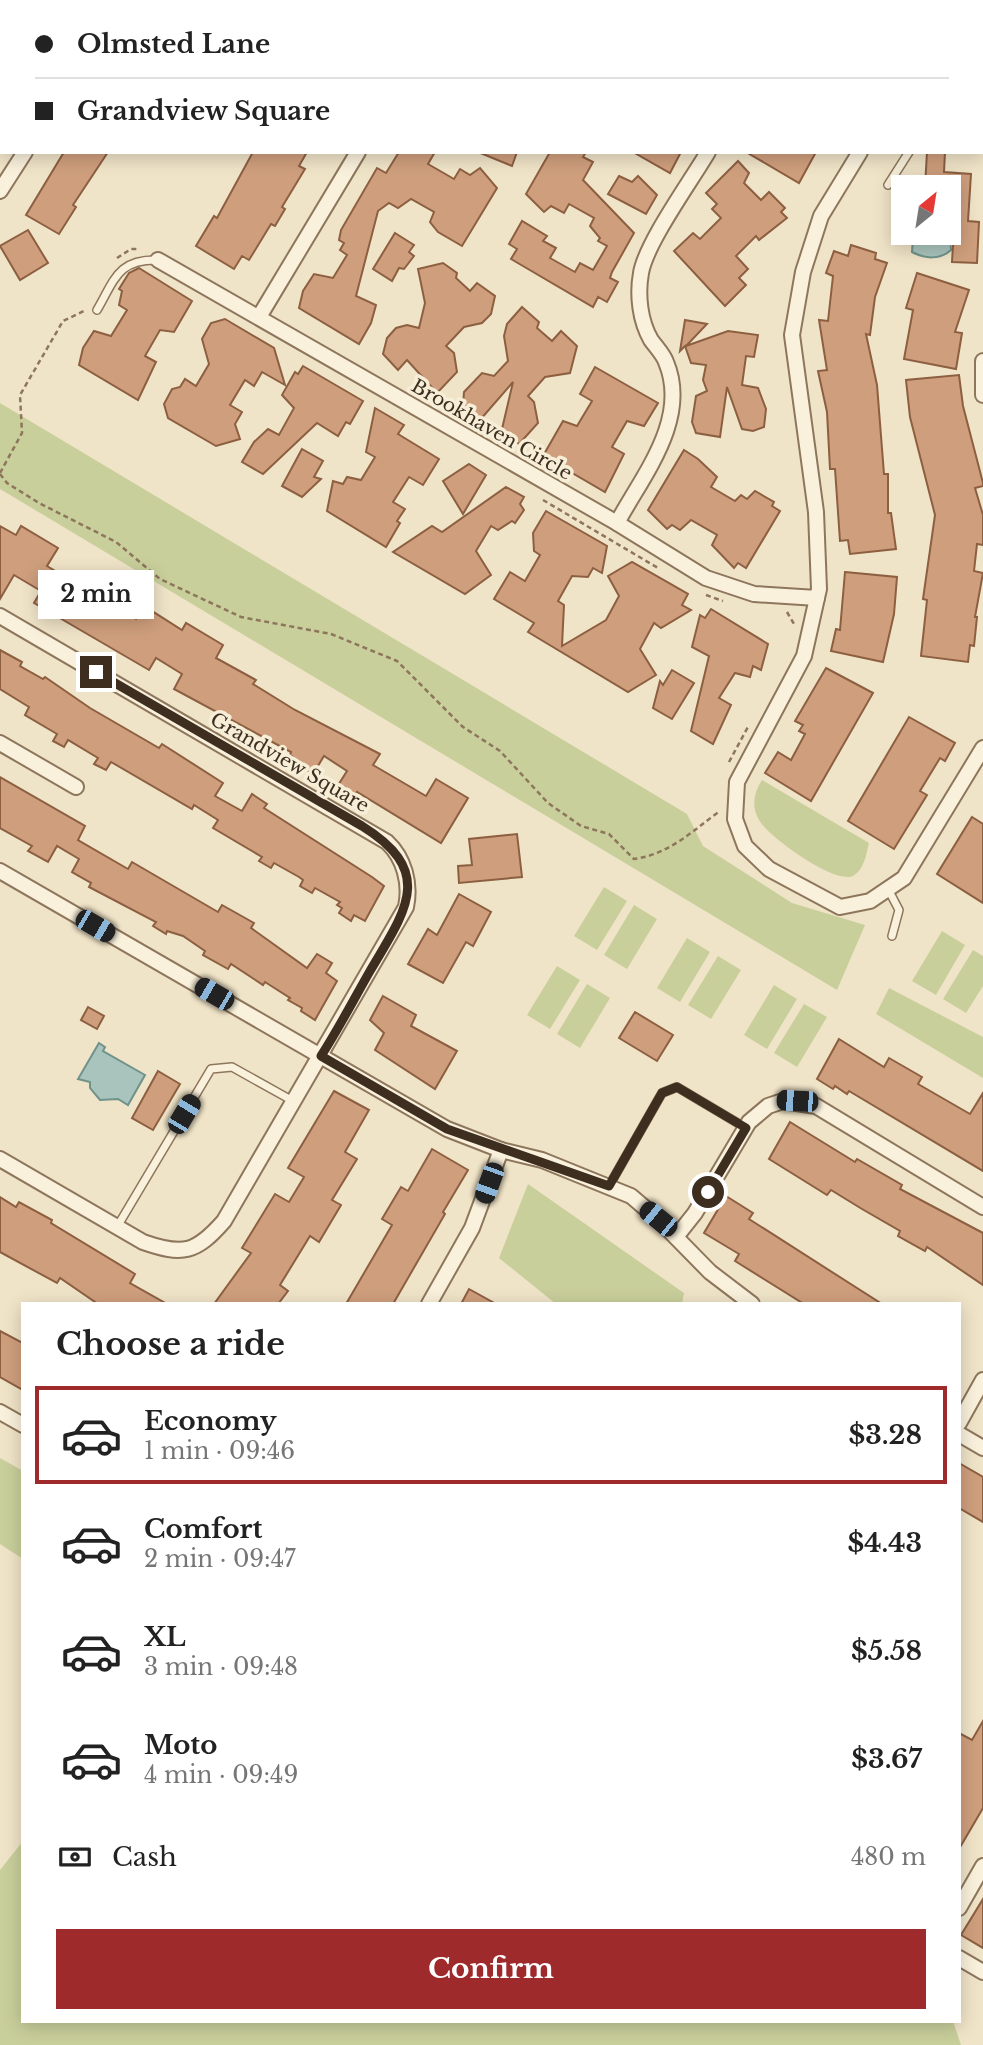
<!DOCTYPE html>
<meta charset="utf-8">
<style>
body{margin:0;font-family:"Libre Baskerville",serif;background:#f2f2f2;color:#222;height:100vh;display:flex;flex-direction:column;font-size:26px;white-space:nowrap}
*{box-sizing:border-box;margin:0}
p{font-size:23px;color:#767676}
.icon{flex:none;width:38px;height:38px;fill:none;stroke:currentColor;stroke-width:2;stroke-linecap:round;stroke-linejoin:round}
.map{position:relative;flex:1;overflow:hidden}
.drawer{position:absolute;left:21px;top:1302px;width:940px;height:721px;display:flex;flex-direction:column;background:#fff;border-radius:0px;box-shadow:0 4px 18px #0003}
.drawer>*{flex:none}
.top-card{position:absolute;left:0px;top:0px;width:984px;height:154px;box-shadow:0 4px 18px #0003;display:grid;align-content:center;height:154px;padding:0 35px;background:#fff}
.needle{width:46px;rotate:30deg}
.buttons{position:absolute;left:891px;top:175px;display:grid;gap:14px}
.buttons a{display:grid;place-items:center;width:70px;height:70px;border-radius:0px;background:#fff;box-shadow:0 4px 18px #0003;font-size:35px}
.end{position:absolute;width:32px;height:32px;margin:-16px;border:9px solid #3d2e20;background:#fff;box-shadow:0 0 0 4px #fff}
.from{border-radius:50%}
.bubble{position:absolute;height:49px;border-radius:0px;background:#fff;box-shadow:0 4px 18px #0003;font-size:23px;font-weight:700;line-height:49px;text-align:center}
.car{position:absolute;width:21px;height:42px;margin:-21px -10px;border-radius:9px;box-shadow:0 0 5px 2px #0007;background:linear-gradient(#222 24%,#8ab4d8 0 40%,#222 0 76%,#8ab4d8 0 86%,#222 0)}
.top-card b{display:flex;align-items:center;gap:24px;height:66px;font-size:26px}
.top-card b+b{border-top:2px solid #e0e0e0}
.top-card i{width:18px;height:18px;background:#222}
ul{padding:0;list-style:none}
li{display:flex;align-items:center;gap:21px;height:98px;margin:0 14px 10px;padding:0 21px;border:4px solid transparent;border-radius:0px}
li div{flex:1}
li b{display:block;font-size:26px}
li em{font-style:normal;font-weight:700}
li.active{border-color:#9e2a2b}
li>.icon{width:63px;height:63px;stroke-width:1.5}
h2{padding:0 35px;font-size:32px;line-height:84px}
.pay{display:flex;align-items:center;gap:18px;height:77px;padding:0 35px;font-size:26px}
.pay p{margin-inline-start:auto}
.cta{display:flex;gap:14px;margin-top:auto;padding:14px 35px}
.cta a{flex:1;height:80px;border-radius:0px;background:#9e2a2b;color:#fff;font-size:28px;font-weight:700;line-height:80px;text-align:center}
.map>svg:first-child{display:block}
.green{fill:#c9cf9b}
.water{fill:#a9c4bc;stroke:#6f938a;stroke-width:2}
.building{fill:#cf9f7d;stroke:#8d5f41;stroke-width:2}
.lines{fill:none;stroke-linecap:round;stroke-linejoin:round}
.service-casing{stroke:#8d765c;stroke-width:10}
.minor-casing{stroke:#8d765c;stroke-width:18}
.path{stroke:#8d765c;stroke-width:2.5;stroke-dasharray:5 3.5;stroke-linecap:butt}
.service{stroke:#faf1dc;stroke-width:7}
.minor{stroke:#faf1dc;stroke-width:14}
.route{stroke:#3d2e20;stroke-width:9}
.labels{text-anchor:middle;stroke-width:7;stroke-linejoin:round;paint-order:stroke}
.street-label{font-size:19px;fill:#3d2e20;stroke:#f7eed8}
</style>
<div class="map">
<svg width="983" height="2045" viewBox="0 0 983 2045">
<rect width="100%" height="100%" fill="#f0e4c8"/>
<g class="green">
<path d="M0 403 687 814 703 846 792 903 865 925 837 990 0 489Z"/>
<path d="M762 780 869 843C866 855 864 870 853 876 835 885 768 837 759 820 751 807 754 792 762 780Z"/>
<path d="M604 887 627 901 597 950 574 936Z"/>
<path d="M634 905 657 919 627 969 604 955Z"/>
<path d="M942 931 965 945 936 995 912 981Z"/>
<path d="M687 938 710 952 680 1002 657 988Z"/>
<path d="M973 950 983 956V986L966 1013 943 999Z"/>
<path d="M718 956 741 970 711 1019 688 1005Z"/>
<path d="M557 966 580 980 550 1029 527 1015Z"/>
<path d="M587 984 610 998 580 1048 557 1034Z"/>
<path d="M774 985 797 999 767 1049 744 1035Z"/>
<path d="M889 988 983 1037V1078L876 1014Z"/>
<path d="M804 1004 827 1017 797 1067 774 1053Z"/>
<path d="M528 1184 684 1293 682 1304H556L499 1258Z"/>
<path d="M0 1458 23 1471V1559L0 1544Z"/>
<path d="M23 1841V2021H953L961 2045H0V1870Z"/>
</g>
<g class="water">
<path d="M917 233H946L950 237 951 250C940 260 925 259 912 252L913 237Z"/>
<path d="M99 1043 105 1047 103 1051 145 1075 128 1105 118 1099 100 1100 90 1088V1082L78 1079Z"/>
</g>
<g class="building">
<path d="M64 152H108L73 205 76 207 59 234 26 215Z"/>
<path d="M253 152H307L299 166 305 169 282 207 285 209 275 226 271 224 249 260 242 256 234 269 196 246 214 216 217 218Z"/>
<path d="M399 152H435L428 164 454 179 460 169 470 175 480 168 497 188 462 246 438 232 430 222 434 212 411 199 398 208 389 203 378 211 356 296 376 305 371 323 359 344 299 308 303 291 314 274 333 278 347 255 340 250 344 243 339 240 341 230 377 168 386 173Z"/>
<path d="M478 152H517L512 166Z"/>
<path d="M550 152H586L583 157 593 162 583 180 634 233 612 272 610 278 618 282 607 302 598 297 593 307 511 259 517 249 509 244 522 221 547 236 543 241 556 248 550 258 575 272 580 263 593 270 607 246 598 241 600 238 590 226 594 218 569 204 564 213 551 206 544 212 526 194Z"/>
<path d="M633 152H681L670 173Z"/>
<path d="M746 152H816L799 183Z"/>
<path d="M927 152H945L944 172 971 174 968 221 979 222 977 263 952 262 954 228H948V187H925Z"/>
<path d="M738 161 749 173 744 183 761 200 769 192 785 208 781 212 787 218 759 240 756 236 736 256 748 269 739 278 746 285 725 306 674 251 693 233 700 239 721 218 712 209 717 204 706 193Z"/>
<path d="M619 176 632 182 638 176 657 195 646 214 608 194Z"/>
<path d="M28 230 48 263 20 280 0 246Z"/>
<path d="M395 233 414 245 409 252 414 256 404 269 399 268 392 281 373 269Z"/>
<path d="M851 245 876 253 875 259 887 263 875 297 870 335 866 334 877 385 884 474H888V513H891L896 549 850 554 848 540 840 541 835 469H830L827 412 818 371 827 370 819 320 828 321 833 276 826 273 834 251 848 256Z"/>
<path d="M443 263 457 273 456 278 470 291 477 283 495 296 491 314 482 323 464 327 446 346 454 353 457 372 437 393 407 360 398 370 383 354 387 338 396 328 407 325 419 328 425 303 418 269Z"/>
<path d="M139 268 192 301 174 332 160 330 145 356 156 362 138 400 79 365 83 348 94 331 111 336 127 310 119 305 122 291 119 289 129 273Z"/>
<path d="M917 273 969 290 955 332 962 333 956 369 904 359 913 310 906 308Z"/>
<path d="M522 307 539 322 537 328 552 341 561 331 577 346 570 373 545 377 528 396 534 402 538 423 519 444 502 429 513 382 480 420 463 405 464 392 482 373 494 376 508 361 504 336 507 324Z"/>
<path d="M225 319 274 348 285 385 262 372 254 386 245 380 230 405 242 412 235 424 240 439 216 446 168 418 164 404 172 389 180 387 185 379 196 386 209 364 202 339 211 323Z"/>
<path d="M685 320 707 324 686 346 728 331 758 335 754 357 746 356 742 385 758 388 766 409 764 427 753 431 742 429 727 387 720 437 696 433 692 422 696 396 707 391 703 380 706 365 691 363 685 346 680 351Z"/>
<path d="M303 366 363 401 350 424 346 422 338 436 317 423 263 474 242 462 254 442 268 429 279 435 294 408 282 395 295 372 298 374Z"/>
<path d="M595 367 658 403 644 426 627 421 612 447 624 454 605 492 543 456 563 421 577 426 592 401 580 394Z"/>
<path d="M959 375 963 406 983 483V486L975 488 983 515V545L977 544 974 571 983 573 975 617H977L974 646 970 645 968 662 921 656 927 600 923 599 935 515 910 417 906 380Z"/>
<path d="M375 408 404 425 398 434 439 459 423 485 409 477 393 502 405 509 397 521 400 523 386 547 327 511 333 481 343 484 347 477 361 480 375 457 366 452Z"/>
<path d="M302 449 323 461 314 477 321 479 302 497 282 486Z"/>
<path d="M684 450 698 459 717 477 711 487 735 501 741 495 747 499 755 491 774 502 772 506 780 511 746 568 738 563 734 568 712 545 717 535 691 520 680 530 672 525 667 529 648 510Z"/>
<path d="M469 464 486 475 463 514 443 481Z"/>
<path d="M506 487 524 497 520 504 524 510 515 523 512 521 498 530 491 526 476 551 491 575 465 594 393 552 432 526 442 532Z"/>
<path d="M546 511 607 546 602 573 593 568 588 577 572 576 558 601 564 605 562 646 606 620 619 596 608 576 632 562 688 594 682 605 691 610 661 628 654 623 640 649 656 675 628 692 528 632 534 623 494 599 510 572 525 581 540 555 534 551 533 533Z"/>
<path d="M0 526 16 535 21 526 58 548 47 566 136 619 144 606 182 630 186 623 223 645 216 658 256 680 253 684 295 710 380 754 373 765 426 796 436 779 468 798 441 843 357 792 354 797 337 787 347 771 324 756 313 774 299 765 301 762 290 755 291 752 174 689 182 674 156 658 149 670 34 603 41 591 14 575 0 599Z"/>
<path d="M845 572 897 577 894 614 883 662 831 651 836 629 840 630Z"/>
<path d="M711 609 768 644 761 670 753 666 750 677 735 673 719 698 731 705 713 744 691 731 709 656 692 647 700 615 705 618Z"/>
<path d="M0 650 22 662 20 666 43 679 45 677 90 708 159 748 162 744 223 783 215 796 242 811 252 794 267 804 264 808 372 877 384 886 365 921 354 915 351 921 339 913 342 908 337 905 340 902 315 888 312 893 300 886 303 880 299 877 274 863 271 868 259 861 262 857 213 828 218 820 194 805 192 809 111 762 106 770 94 764 98 758 68 740 64 747 53 741 57 734 25 715 29 707 0 689Z"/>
<path d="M826 668 873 693 811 801 765 773 778 752 791 760 805 734 799 731 803 725 795 721Z"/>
<path d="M672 670 694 683 672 719 653 708 660 681 663 685Z"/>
<path d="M909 717 955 743 945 761 940 758 920 791 927 795 894 849 848 821Z"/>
<path d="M0 777 85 826 78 840 128 869 132 862 218 912 222 905 254 923 251 928 307 968 317 954 332 963 326 973 337 981 315 1020 301 1011 302 1008 288 1000 290 998 265 982 263 985 231 964 228 969 203 955 205 951 183 936 167 931 166 934 153 926 156 922 89 887 91 883 72 872 79 859 57 846 48 862 28 851 32 846 0 828Z"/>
<path d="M972 817 983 824V903L937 874Z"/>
<path d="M517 834 522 877 459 883 458 866 472 865 469 839Z"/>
<path d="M459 894 491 912 473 946 466 942 443 983 408 964 428 929 437 935Z"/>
<path d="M383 996 416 1015 411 1026 457 1051 435 1089 375 1050 384 1033 370 1020Z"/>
<path d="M88 1007 104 1016 97 1029 81 1020Z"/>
<path d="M635 1012 673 1035 657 1061 619 1038Z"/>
<path d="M839 1039 884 1067 889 1058 922 1077 918 1084 970 1114 983 1093V1171L849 1091 847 1094 835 1086 833 1089 817 1079Z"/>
<path d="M158 1071 180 1084 153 1130 132 1118Z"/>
<path d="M334 1091 369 1110 345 1152 357 1159 332 1200 341 1205 319 1242 310 1236 280 1285 288 1291 278 1304H214L251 1253 242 1248 275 1194 289 1202 304 1177 288 1168Z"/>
<path d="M790 1122 855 1162 857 1159 902 1185 900 1189 983 1233V1285L927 1247 925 1251 898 1236 900 1231 862 1209 831 1190 827 1195 769 1159Z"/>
<path d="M432 1149 468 1170 443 1212 445 1214 393 1304H346L392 1225 382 1219 401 1187 408 1191Z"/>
<path d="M726 1196 753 1213 749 1219 882 1304H804L735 1261 739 1254 704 1233Z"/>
<path d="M0 1197 16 1207 19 1202 52 1220 51 1223 135 1274 130 1283 167 1304H98L60 1278 57 1283 0 1252Z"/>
<path d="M469 1289 496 1304H461Z"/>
<path d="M0 1331 23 1343V1390L0 1377Z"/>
<path d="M959 1463 983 1477V1522L959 1508Z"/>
<path d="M983 1721V1808L959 1849V1733L972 1740Z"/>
<path d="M983 1899V1948L961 1935Z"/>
</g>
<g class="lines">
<g class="service-casing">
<g id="service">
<path d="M888 185 909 152"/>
<path d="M97 310C115 279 118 259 158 260"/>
<path d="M888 889 899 910 892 936"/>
<path d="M609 1186 662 1093 677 1087 746 1128"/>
<path d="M117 1227 211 1069 232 1067 293 1101"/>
</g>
</g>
<g class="minor-casing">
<g id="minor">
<path d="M743 0 746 2"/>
<path d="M115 2 116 0"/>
<path d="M448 2 450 0"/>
<path d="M0 77 2 78"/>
<path d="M982 134H983"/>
<path d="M860 152 821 216 803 272 792 335 816 512 819 589 804 656 737 782 735 819 745 846 769 869 840 907 870 901 904 878 983 748"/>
<path d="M0 191 25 152"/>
<path d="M158 260 617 523 706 578 754 594 817 598"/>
<path d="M259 317 358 152"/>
<path d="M983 361V395"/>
<path d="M617 523C643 475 690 419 666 362 663 354 656 347 651 340 640 321 637 295 641 273 646 243 691 181 708 152"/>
<path d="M0 616 387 842C404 858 411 883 406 907L224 1221C196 1253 183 1256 143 1242L0 1159"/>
<path d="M0 743 76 787"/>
<path d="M0 871 447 1129 501 1150 542 1160 631 1196 658 1219 710 1272 752 1304"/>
<path d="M676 1237 695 1213 749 1122 768 1106 783 1101 816 1106 983 1207"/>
<path d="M429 1304 472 1228 501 1150"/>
<path d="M0 1412 23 1425"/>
<path d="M959 1423 983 1380"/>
<path d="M959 1434 983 1448"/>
<path d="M959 1908 983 1866"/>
<path d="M959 1958 983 1972"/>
</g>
</g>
<g class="path">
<path d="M117 258 131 249H138"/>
<path d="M0 473 22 433 20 395 63 321 84 311"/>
<path d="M0 474 7 483 39 503 116 542 160 579 241 617 331 634 397 661 463 727 500 751 548 803 581 826 609 834 634 859C670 854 692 831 720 811"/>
<path d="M543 500 658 568"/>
<path d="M706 595 723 601"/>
<path d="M787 612 794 624"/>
<path d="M729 762 749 725"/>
</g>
<use href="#service" class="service"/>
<use href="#minor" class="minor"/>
</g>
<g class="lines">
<path class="route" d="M96 672 362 826C436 872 406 910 370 971 354 999 339 1028 321 1056L447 1129 609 1186 662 1093 677 1087 746 1128 708 1192"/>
</g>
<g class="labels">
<g class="street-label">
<text transform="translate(492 429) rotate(30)" y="7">Brookhaven Circle</text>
<text transform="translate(290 762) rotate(30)" y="7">Grandview Square</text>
</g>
</g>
</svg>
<div class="buttons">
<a><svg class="needle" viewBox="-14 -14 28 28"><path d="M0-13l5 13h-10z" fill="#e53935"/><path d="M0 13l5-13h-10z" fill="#767676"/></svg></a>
</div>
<i class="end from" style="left:708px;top:1192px"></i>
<i class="end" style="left:96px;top:672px"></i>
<div class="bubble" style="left:38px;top:570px;width:116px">2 min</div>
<i class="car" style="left:95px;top:926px;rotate:120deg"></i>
<i class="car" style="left:214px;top:994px;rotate:300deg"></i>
<i class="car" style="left:797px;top:1101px;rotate:273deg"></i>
<i class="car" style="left:184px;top:1114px;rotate:31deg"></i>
<i class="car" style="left:489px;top:1183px;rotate:200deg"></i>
<i class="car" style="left:658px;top:1219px;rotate:309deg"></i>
<div class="top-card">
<b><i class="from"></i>Olmsted Lane</b>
<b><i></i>Grandview Square</b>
</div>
<section class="drawer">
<h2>Choose a ride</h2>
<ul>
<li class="active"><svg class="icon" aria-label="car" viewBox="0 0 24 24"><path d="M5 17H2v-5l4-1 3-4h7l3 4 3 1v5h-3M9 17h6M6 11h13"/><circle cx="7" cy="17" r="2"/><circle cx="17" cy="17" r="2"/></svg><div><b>Economy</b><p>1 min · 09:46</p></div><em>$3.28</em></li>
<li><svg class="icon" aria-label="car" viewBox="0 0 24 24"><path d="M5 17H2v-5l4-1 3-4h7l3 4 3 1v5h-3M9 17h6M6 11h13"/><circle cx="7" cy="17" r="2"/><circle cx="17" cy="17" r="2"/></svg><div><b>Comfort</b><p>2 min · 09:47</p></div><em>$4.43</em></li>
<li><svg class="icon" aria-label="car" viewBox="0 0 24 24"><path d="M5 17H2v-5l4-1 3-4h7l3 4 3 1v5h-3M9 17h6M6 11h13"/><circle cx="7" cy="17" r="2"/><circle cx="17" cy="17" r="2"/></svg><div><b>XL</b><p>3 min · 09:48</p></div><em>$5.58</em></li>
<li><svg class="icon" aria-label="car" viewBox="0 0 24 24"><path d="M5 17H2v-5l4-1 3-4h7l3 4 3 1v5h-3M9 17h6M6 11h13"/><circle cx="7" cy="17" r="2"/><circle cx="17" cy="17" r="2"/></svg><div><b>Moto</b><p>4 min · 09:49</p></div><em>$3.67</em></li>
</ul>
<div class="pay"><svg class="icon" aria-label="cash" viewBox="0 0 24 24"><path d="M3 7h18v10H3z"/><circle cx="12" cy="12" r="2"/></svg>Cash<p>480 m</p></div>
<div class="cta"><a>Confirm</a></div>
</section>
</div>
